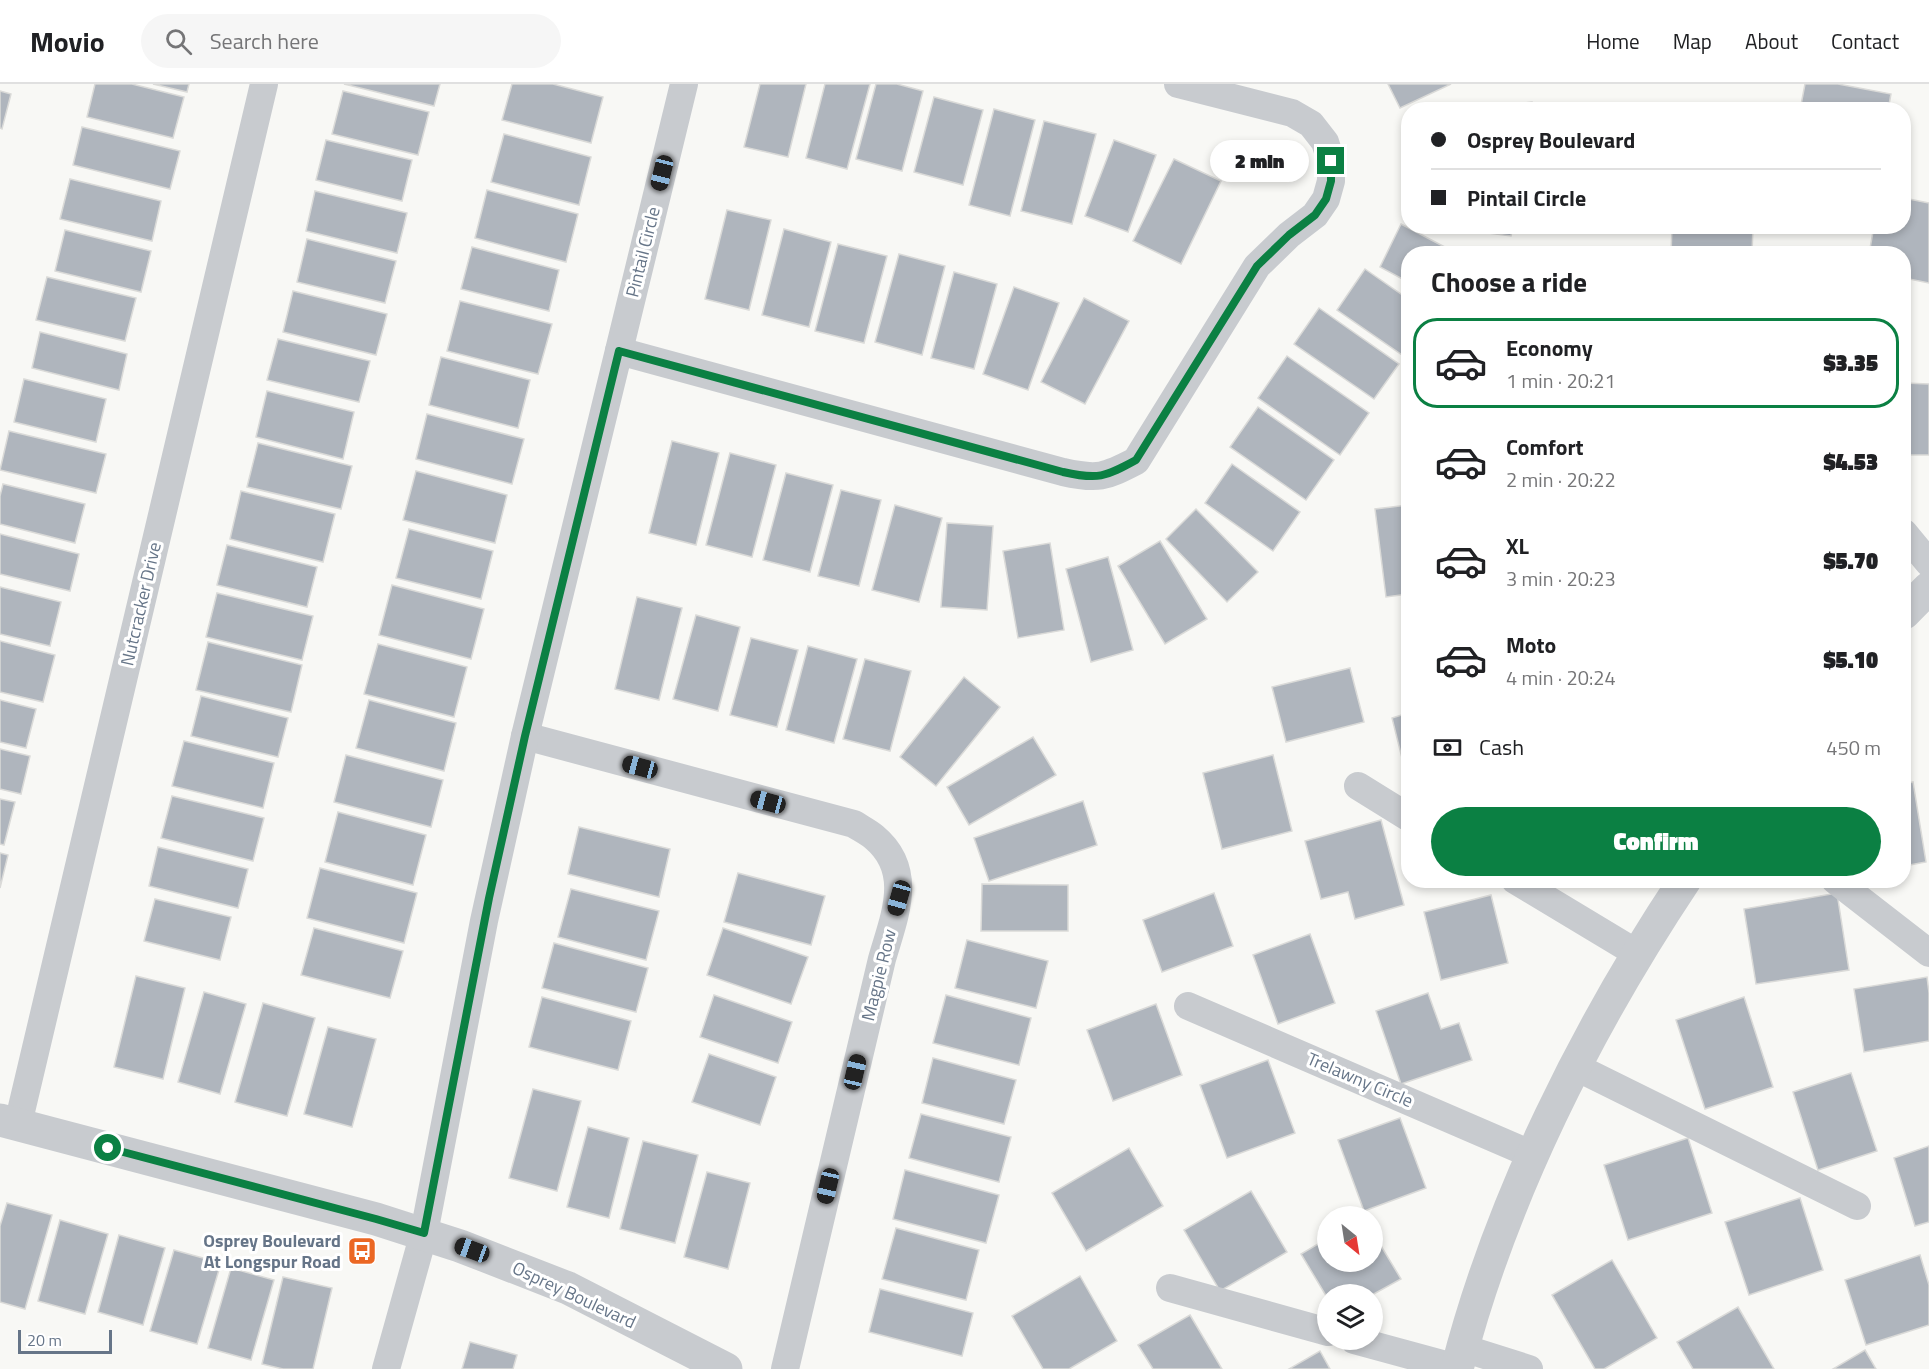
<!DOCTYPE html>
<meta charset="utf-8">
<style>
body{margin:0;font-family:"Titillium Web",sans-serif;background:#f6f6f6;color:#202124;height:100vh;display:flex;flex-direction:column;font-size:22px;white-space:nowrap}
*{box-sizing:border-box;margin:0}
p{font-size:20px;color:#757577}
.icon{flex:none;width:33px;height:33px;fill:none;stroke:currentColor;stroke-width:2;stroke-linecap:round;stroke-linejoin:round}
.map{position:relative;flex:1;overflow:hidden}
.sheet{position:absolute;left:1401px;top:162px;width:510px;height:642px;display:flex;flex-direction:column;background:#fff;border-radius:24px;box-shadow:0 3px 9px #0003}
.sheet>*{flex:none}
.top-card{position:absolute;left:1401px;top:18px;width:510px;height:132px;border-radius:24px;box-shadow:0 3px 9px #0003;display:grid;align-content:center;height:132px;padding:0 30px;background:#fff}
.needle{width:39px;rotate:150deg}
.tools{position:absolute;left:1317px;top:1122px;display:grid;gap:12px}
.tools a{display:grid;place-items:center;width:66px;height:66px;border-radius:50%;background:#fff;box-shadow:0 3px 9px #0003;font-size:30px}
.scale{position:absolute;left:18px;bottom:15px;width:94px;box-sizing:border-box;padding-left:6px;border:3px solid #667588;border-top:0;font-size:16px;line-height:21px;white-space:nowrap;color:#667588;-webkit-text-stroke:4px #fff;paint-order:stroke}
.end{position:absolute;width:27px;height:27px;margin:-14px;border:8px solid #0b8043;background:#fff;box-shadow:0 0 0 3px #fff}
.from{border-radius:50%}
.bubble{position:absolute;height:42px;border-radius:21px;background:#fff;box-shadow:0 3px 9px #0003;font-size:20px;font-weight:800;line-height:42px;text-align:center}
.car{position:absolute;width:18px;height:36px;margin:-18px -9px;border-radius:8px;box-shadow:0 0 4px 2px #0007;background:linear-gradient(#222 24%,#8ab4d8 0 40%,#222 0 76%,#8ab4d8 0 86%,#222 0)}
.top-card b{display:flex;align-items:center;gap:21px;height:57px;font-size:22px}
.top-card b+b{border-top:2px solid #e0e0e0}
.top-card i{width:15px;height:15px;background:#202124}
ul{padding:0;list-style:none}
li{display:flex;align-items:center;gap:18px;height:90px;margin:0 12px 9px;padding:0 18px;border:3px solid transparent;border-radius:24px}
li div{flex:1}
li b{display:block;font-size:22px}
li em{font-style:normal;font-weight:800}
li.on{border-color:#0b8043}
li>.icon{width:54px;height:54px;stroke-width:1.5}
h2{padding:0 30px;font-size:27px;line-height:72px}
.pay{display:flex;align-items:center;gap:15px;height:66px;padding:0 30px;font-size:22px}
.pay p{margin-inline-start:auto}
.primary-button{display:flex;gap:12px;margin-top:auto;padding:12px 30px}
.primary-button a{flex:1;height:69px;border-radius:36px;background:#0b8043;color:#fff;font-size:24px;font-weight:800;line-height:69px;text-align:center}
header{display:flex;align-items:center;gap:36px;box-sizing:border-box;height:84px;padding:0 30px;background:#fff;border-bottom:2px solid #e0e0e0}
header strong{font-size:28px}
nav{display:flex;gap:33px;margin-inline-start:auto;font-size:21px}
.search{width:420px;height:54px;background:#f6f6f6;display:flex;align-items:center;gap:15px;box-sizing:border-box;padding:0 21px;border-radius:33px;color:#757577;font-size:22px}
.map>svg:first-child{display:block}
.building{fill:#afb5bd;stroke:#dadad8;stroke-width:1.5}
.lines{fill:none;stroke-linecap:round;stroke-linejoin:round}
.minor{stroke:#c8cbcf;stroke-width:28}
.tertiary{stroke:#c8cbcf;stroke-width:33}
.route{stroke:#0b8043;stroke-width:8}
.labels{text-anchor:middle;stroke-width:6;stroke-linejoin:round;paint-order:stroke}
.street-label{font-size:18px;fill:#667588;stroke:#fff}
.poi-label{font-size:18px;font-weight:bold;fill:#667588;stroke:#fff;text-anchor:end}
</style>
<header>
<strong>Movio</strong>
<div class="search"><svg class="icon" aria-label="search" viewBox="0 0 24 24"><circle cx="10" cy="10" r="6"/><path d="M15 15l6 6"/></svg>Search here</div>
<nav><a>Home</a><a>Map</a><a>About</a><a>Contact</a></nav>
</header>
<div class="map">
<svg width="1929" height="1285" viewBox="0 0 1929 1285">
<rect width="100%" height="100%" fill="#f8f8f5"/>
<g class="building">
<path d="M95 0H132L184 13 173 54 87 33Z"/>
<path d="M153 0H189L187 8Z"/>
<path d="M344 0H440L434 22Z"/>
<path d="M512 0H553L603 13 591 59 502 36Z"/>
<path d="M760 0H806L788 73 744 63Z"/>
<path d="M825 0H870L847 85 806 74Z"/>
<path d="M876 0H897L923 7 902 87 856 75Z"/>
<path d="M1388 0H1451L1400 24Z"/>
<path d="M1805 0H1838L1891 10 1888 26H1800Z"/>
<path d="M0 7 11 10 2 45 0 44Z"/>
<path d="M343 7 429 28 418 71 332 50Z"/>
<path d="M934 13 983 26 963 101 914 88Z"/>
<path d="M1532 18 1533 26H1468Z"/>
<path d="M994 25 1035 36 1010 132 969 121Z"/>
<path d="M1404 33H1408V75Z"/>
<path d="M1044 37 1096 50 1072 140 1021 127Z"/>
<path d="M82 43 180 67 170 105 73 81Z"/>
<path d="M504 50 591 73 579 121 491 98Z"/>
<path d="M326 56 412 76 402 117 316 96Z"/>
<path d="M1114 56 1156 71 1128 148 1085 132Z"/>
<path d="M1174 75 1221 97 1181 180 1133 157Z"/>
<path d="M70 95 161 117 152 157 60 135Z"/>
<path d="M487 106 578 130 566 178 475 154Z"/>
<path d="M315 107 407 129 397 169 306 147Z"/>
<path d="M1904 114 1929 119V199L1904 194V170H1869L1874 142H1904Z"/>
<path d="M727 126 771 136 749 226 705 215Z"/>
<path d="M1401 140 1458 170H1408V198L1380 183Z"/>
<path d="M1434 142H1513L1511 152Z"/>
<path d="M1672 142H1753L1752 170H1671Z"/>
<path d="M784 145 831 158 809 243 762 231Z"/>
<path d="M65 146 151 167 141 208 55 187Z"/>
<path d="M307 155 396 177 385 219 297 198Z"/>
<path d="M838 160 887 172 864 259 815 247Z"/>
<path d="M472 163 559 186 549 227 461 205Z"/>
<path d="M899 170 945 182 922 271 875 258Z"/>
<path d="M1365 185 1408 215V275L1337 226Z"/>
<path d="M954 188 997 200 974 285 931 274Z"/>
<path d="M47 193 136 214 125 257 36 236Z"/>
<path d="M1014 203 1059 219 1028 306 983 290Z"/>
<path d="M293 207 387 230 376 271 283 248Z"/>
<path d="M1084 214 1129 237 1085 320 1041 298Z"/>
<path d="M460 217 552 240 538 290 447 267Z"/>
<path d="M1319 224 1399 280 1374 315 1294 260Z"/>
<path d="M40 248 127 270 119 306 32 284Z"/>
<path d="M278 255 370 277 359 318 267 296Z"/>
<path d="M1287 272 1369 329 1340 371 1258 314Z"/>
<path d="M441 273 530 296 518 344 429 321Z"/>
<path d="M24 295 106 315 96 358 14 338Z"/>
<path d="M1904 299 1929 300V371H1904Z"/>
<path d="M267 307 354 328 343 375 256 353Z"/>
<path d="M1258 323 1334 376 1306 416 1230 363Z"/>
<path d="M427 330 524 355 512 400 416 375Z"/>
<path d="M9 347 106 370 96 409 0 386Z"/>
<path d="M672 357 719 369 696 461 649 449Z"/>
<path d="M258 359 352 382 341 425 247 403Z"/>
<path d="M730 369 776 381 752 473 706 461Z"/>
<path d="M1232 380 1300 428 1273 467 1205 419Z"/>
<path d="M416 387 507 411 495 459 403 436Z"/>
<path d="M786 389 833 401 810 488 763 476Z"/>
<path d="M3 400 85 420 75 459 0 440V412Z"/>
<path d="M841 406 881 416 859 502 818 492Z"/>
<path d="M241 407 335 430 323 478 230 455Z"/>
<path d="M895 421 942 434 919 518 872 506Z"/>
<path d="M1408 421V510L1386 513 1375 425Z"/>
<path d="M1196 425 1258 488 1227 518 1166 455Z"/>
<path d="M947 439 993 442 987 526 941 523Z"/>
<path d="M409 445 493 467 481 515 396 494Z"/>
<path d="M0 450 79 470 70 507 0 490Z"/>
<path d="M1160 457 1207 535 1165 560 1118 482Z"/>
<path d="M1050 459 1064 546 1018 554 1003 467Z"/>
<path d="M227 461 317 483 307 523 217 501Z"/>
<path d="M1108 473 1133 566 1091 578 1066 485Z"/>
<path d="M392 501 484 525 471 575 379 551Z"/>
<path d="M0 503 61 518 50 562 0 550Z"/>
<path d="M217 509 313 532 302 576 206 553Z"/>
<path d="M637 513 682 524 659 616 615 605Z"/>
<path d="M696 531 740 543 718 627 673 615Z"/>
<path d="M751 554 798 566 777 643 730 631Z"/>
<path d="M0 557 55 571 43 618 0 608Z"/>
<path d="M208 558 302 581 291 628 196 606Z"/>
<path d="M378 560 467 583 454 633 364 610Z"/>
<path d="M808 562 857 575 834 659 786 646Z"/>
<path d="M865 575 911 587 890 667 843 655Z"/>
<path d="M1350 584 1364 638 1286 658 1272 603Z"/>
<path d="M964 593 1000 623 936 702 900 673Z"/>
<path d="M201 612 288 634 278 673 191 652Z"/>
<path d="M0 616 36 625 26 664 0 658Z"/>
<path d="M369 616 456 639 444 687 356 664Z"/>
<path d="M1408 629V698L1392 634Z"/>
<path d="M1033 653 1056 691 969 741 947 703Z"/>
<path d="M184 657 274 679 263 724 172 702Z"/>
<path d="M0 665 30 672 21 710 0 705Z"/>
<path d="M346 671 443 696 431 743 334 718Z"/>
<path d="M1273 671 1292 747 1222 765 1203 689Z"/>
<path d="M1913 698 1926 778 1904 782V700Z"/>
<path d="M172 712 264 734 253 777 161 754Z"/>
<path d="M0 715 15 718 4 761 0 760Z"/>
<path d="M1083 717 1097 761 989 797 974 754Z"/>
<path d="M338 728 426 751 413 801 325 778Z"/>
<path d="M1381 736 1404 821 1355 835 1348 808 1321 815 1305 757Z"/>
<path d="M579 743 670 765 659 813 568 790Z"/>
<path d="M158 763 248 785 238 824 149 802Z"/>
<path d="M0 769 8 771 0 804Z"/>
<path d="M320 784 417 809 404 859 307 834Z"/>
<path d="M738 789 825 812 811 861 724 838Z"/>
<path d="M982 800 1068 801V847H981Z"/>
<path d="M571 805 659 827 646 876 558 853Z"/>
<path d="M1214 809 1233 862 1162 888 1143 836Z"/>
<path d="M1837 809 1849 886 1756 900 1744 825Z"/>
<path d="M1491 811 1508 879 1441 896 1424 828Z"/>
<path d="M155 815 231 833 220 876 144 857Z"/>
<path d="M314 844 403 867 390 914 301 891Z"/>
<path d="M723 844 808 873 791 920 707 891Z"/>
<path d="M1310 850 1335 919 1278 940 1253 871Z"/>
<path d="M967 856 1048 877 1036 924 955 904Z"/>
<path d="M554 859 648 884 636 928 542 904Z"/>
<path d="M136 892 185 904 163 995 114 983Z"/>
<path d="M1927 893 1929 909V957L1864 968 1854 905Z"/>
<path d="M204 908 246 920 220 1010 178 998Z"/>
<path d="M1428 909 1441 945 1459 939 1472 976 1401 1000 1376 927Z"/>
<path d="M714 911 792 938 778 979 700 953Z"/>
<path d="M946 911 1031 934 1019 981 933 959Z"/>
<path d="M542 913 631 937 618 986 529 963Z"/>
<path d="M1744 913 1773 1003 1705 1025 1676 936Z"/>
<path d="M263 919 315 934 287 1032 235 1018Z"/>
<path d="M1156 920 1182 991 1113 1017 1087 946Z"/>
<path d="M328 943 376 955 352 1043 304 1030Z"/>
<path d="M709 970 776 993 760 1041 692 1018Z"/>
<path d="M933 974 1016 996 1004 1040 922 1019Z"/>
<path d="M1268 976 1295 1049 1227 1074 1200 1001Z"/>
<path d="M1851 989 1877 1067 1818 1086 1793 1008Z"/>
<path d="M533 1005 581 1017 557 1107 509 1094Z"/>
<path d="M921 1030 1011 1053 999 1098 909 1074Z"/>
<path d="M1400 1034 1426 1104 1364 1127 1338 1056Z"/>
<path d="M588 1043 629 1054 609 1134 567 1123Z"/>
<path d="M1688 1054 1712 1129 1628 1156 1604 1081Z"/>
<path d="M643 1057 698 1071 675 1159 620 1145Z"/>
<path d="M1929 1062V1138L1915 1142 1894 1074Z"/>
<path d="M1129 1064 1163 1122 1086 1167 1052 1109Z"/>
<path d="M905 1086 999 1111 986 1159 893 1135Z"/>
<path d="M707 1088 750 1099 728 1185 684 1173Z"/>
<path d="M1251 1107 1287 1168 1220 1207 1184 1146Z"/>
<path d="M1800 1114 1823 1186 1749 1211 1725 1138Z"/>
<path d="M7 1119 52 1131 25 1225 0 1218V1142Z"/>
<path d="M60 1136 108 1150 85 1230 38 1217Z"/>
<path d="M896 1144 979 1166 966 1216 882 1195Z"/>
<path d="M1372 1147 1401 1195 1372 1211 1328 1210V1215L1301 1170 1328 1154V1178H1372Z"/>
<path d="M119 1151 165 1164 143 1241 98 1228Z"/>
<path d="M174 1166 221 1179 197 1260 150 1247Z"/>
<path d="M1920 1171 1929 1201V1241L1866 1261 1845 1196Z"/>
<path d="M1612 1176 1657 1254 1604 1285H1595L1552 1211Z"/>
<path d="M231 1184 274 1196 251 1276 208 1264Z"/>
<path d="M1080 1192 1117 1257 1069 1285H1043L1012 1232Z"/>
<path d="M283 1193 332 1204 313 1285H283L262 1280Z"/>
<path d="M880 1205 973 1229 962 1272 869 1248Z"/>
<path d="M1738 1223 1774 1285H1693L1677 1258Z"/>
<path d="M1190 1231 1222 1285H1153L1138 1261Z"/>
<path d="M470 1258 517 1271 513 1285H462Z"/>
<path d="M1865 1266 1876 1285H1833Z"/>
<path d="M1320 1267 1330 1285H1289Z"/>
</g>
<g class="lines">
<g class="minor">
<path d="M619 267 1063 388C1098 396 1105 393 1136 377L1257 182 1289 151 1315 131 1326 115 1331 97V77L1325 58 1311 40 1292 29 1178 0"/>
<path d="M1904 449 1929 479"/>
<path d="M525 652 854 740C860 744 868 748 874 753 915 787 894 833 882 875L785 1285"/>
<path d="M1358 702 1408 733"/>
<path d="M1515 796 1638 870"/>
<path d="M1835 796 1929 869"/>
<path d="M1188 922 1533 1071"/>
<path d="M1576 983 1857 1122"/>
<path d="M18 1040 264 0"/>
<path d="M1170 1204 1328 1248"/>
<path d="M1354 1256 1457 1284"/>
<path d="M1463 1264 1529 1285"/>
<path d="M386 1285 424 1149 484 837 525 652 684 0"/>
</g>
<g class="tertiary">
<path d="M1904 529 1929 504"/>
<path d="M0 1036 376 1135 460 1162 568 1204 726 1285"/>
<path d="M1457 1285C1501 1114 1587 943 1685 796"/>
</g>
</g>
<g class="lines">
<path class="route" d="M108 1064 376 1135 424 1149 489 814 525 652 619 267 1063 388C1098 396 1105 393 1136 376L1257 182 1289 151 1315 131 1326 115 1331 97V77"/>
</g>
<defs>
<g id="bus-square" transform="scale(1.5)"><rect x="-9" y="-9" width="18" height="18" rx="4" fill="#eb6723" stroke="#fff"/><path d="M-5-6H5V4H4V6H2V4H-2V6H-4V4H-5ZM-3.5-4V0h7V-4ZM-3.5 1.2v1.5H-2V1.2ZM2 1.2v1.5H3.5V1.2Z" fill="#fff"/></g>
</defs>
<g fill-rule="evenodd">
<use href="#bus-square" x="362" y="1167"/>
</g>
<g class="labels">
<g class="street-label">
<text transform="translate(643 168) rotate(-76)" y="6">Pintail Circle</text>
<text transform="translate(141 520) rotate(-77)" y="6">Nutcracker Drive</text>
<text transform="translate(879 891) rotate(-76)" y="6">Magpie Row</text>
<text transform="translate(1360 996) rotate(23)" y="6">Trelawny Circle</text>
<text transform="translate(574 1211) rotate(25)" y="6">Osprey Boulevard</text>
</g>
<g class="poi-label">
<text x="341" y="1163">Osprey Boulevard<tspan x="341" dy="21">At Longspur Road</tspan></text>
</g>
</g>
</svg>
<div class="tools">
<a><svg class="needle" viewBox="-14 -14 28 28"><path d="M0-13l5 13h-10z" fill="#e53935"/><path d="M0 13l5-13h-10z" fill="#757577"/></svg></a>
<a><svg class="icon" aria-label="layers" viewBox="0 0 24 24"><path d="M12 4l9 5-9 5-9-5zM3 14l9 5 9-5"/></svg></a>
</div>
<div class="scale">20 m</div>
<i class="end from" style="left:108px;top:1064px"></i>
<i class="end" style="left:1331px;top:77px"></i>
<div class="bubble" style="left:1210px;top:56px;width:99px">2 min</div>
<i class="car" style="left:662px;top:89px;rotate:194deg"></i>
<i class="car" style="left:640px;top:683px;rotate:285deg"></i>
<i class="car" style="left:768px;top:718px;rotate:285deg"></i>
<i class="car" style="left:899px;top:814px;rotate:196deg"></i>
<i class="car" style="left:855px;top:988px;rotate:13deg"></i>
<i class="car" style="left:828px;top:1102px;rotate:193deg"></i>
<i class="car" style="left:472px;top:1166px;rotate:290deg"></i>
<div class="top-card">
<b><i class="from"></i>Osprey Boulevard</b>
<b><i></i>Pintail Circle</b>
</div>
<section class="sheet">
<h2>Choose a ride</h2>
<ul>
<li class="on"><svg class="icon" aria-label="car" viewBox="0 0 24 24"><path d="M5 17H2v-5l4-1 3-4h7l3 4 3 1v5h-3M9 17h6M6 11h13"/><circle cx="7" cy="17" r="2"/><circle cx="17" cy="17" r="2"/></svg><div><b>Economy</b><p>1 min · 20:21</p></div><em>$3.35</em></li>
<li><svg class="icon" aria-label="car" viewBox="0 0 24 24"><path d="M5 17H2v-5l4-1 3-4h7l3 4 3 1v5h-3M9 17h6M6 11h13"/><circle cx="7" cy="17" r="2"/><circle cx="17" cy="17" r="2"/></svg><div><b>Comfort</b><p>2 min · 20:22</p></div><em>$4.53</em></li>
<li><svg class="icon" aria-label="car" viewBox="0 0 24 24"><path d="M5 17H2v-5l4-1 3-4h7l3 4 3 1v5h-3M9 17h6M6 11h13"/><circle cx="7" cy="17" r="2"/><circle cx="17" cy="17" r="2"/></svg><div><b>XL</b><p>3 min · 20:23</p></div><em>$5.70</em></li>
<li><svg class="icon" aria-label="car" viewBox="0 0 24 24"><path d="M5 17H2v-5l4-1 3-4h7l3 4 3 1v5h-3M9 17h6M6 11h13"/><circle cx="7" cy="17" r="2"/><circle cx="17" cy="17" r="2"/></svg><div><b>Moto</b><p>4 min · 20:24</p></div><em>$5.10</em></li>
</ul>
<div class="pay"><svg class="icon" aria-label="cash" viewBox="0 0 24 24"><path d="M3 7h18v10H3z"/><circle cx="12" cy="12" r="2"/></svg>Cash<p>450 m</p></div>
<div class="primary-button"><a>Confirm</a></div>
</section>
</div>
